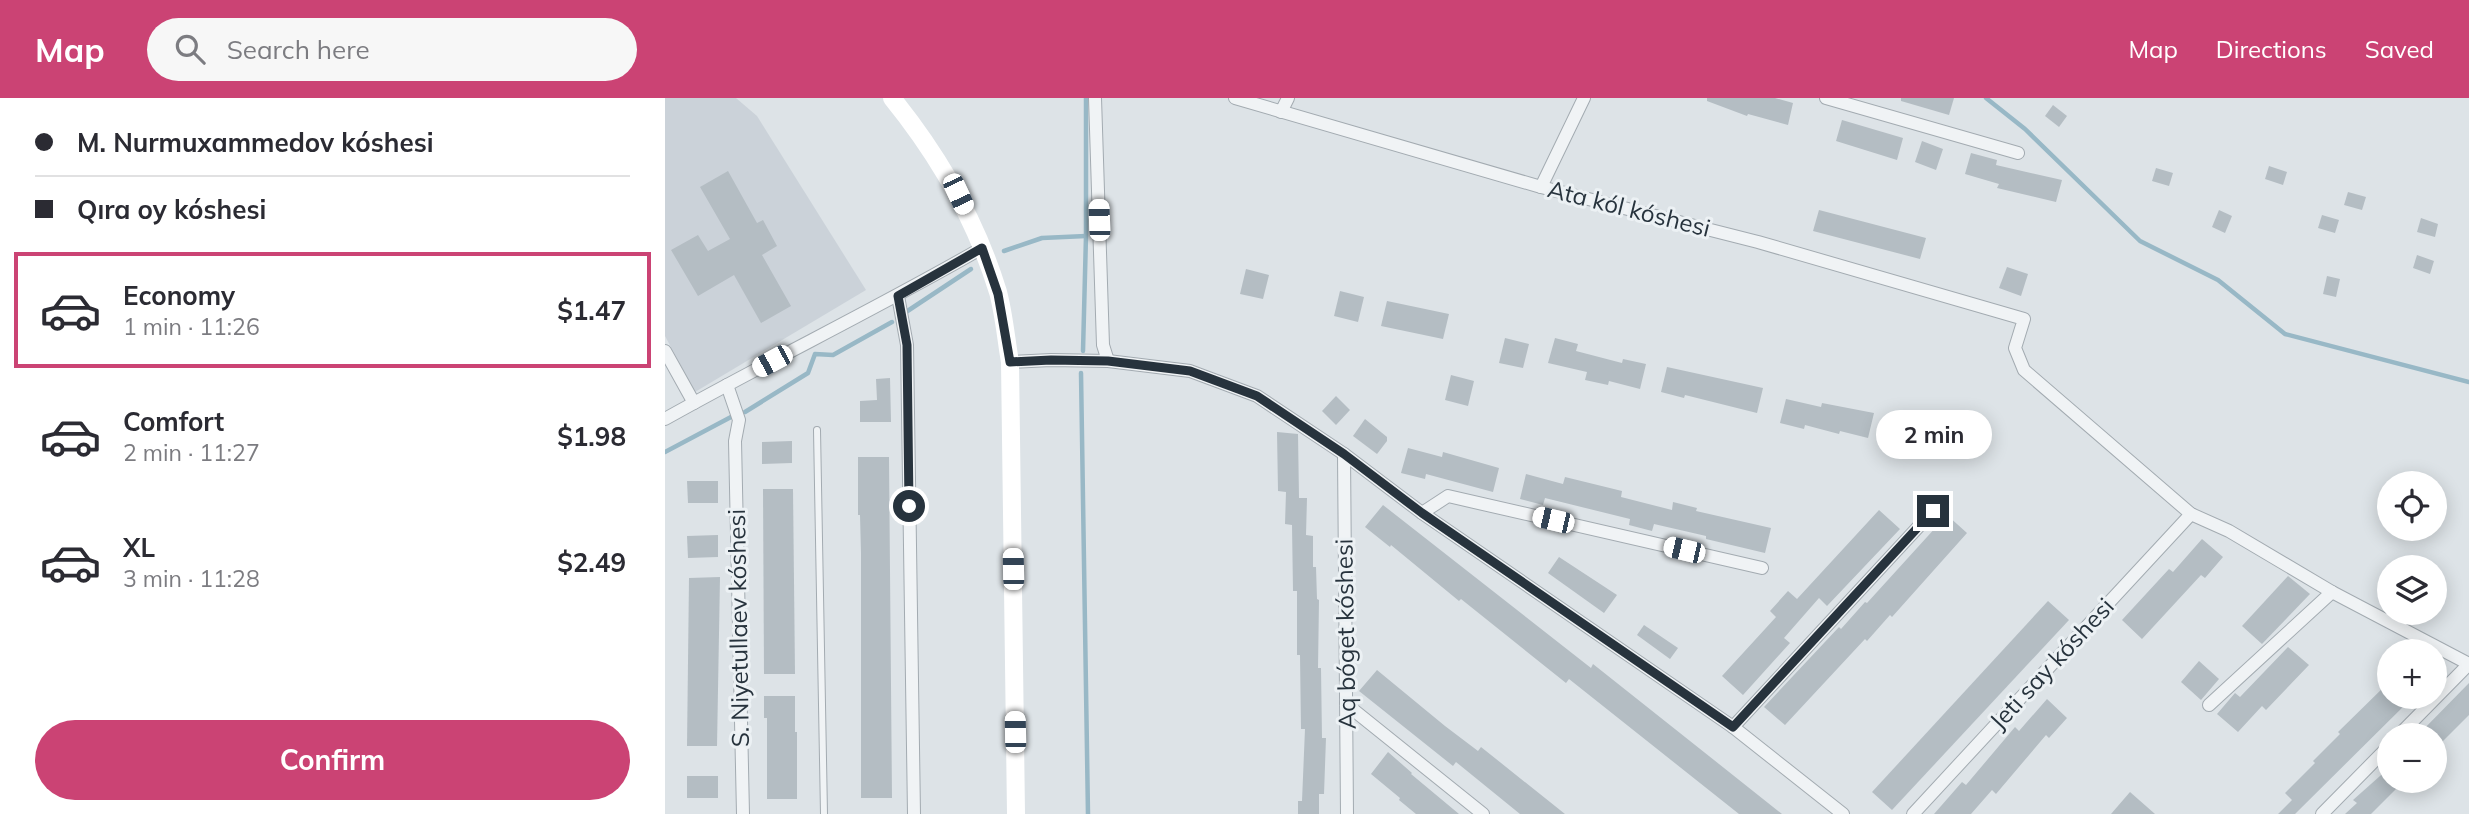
<!DOCTYPE html>
<meta charset="utf-8">
<style>
body{margin:0;font-family:Mulish,sans-serif;background:#f7f7f7;color:#2b2b33;height:100vh;display:flex;flex-direction:column;font-size:26px;white-space:nowrap}
*{box-sizing:border-box;margin:0}
p{font-size:23px;color:#7c7c81}
.icon{flex:none;width:38px;height:38px;fill:none;stroke:currentColor;stroke-width:2;stroke-linecap:round;stroke-linejoin:round}
.map{position:relative;flex:1;overflow:hidden}
.drawer{display:flex;flex-direction:column;background:#fff;width:665px}
.drawer>*{flex:none}
.banner{display:grid;align-content:center;height:154px;padding:0 35px;background:#fff}
.controls{position:absolute;left:1712px;top:373px;display:grid;gap:14px}
.controls a{display:grid;place-items:center;width:70px;height:70px;border-radius:50%;background:#fff;box-shadow:0 4px 18px #0003;font-size:35px}
.end{position:absolute;width:32px;height:32px;margin:-16px;border:9px solid #27333d;background:#fff;box-shadow:0 0 0 4px #fff}
.from{border-radius:50%}
.bubble{position:absolute;height:49px;border-radius:24px;background:#fff;box-shadow:0 4px 18px #0003;font-size:23px;font-weight:700;line-height:49px;text-align:center}
.car{position:absolute;width:21px;height:42px;margin:-21px -10px;border-radius:9px;box-shadow:0 0 5px 2px #0007;background:linear-gradient(#fff 24%,#345 0 40%,#fff 0 76%,#345 0 86%,#fff 0)}
.banner b{display:flex;align-items:center;gap:24px;height:66px;font-size:26px}
.banner b+b{border-top:2px solid #e1e1e2}
.banner i{width:18px;height:18px;background:#2b2b33}
ul{padding:0;list-style:none}
li{display:flex;align-items:center;gap:21px;height:116px;margin:0 14px 10px;padding:0 21px;border:4px solid transparent;border-radius:0px}
li div{flex:1}
li b{display:block;font-size:26px}
li em{font-style:normal;font-weight:700}
li.on{border-color:#cb4374}
li>.icon{width:63px;height:63px;stroke-width:1.5}
.button{display:flex;gap:14px;margin-top:auto;padding:14px 35px}
.button a{flex:1;height:80px;border-radius:42px;background:#cb4374;color:#fff;font-size:28px;font-weight:700;line-height:80px;text-align:center}
header{display:flex;align-items:center;gap:42px;box-sizing:border-box;height:98px;padding:0 35px;background:#cb4374;color:#fff}
header strong{font-size:33px}
nav{display:flex;gap:38px;margin-inline-start:auto;font-size:24px}
.search{width:490px;height:63px;background:#f7f7f7;display:flex;align-items:center;gap:18px;box-sizing:border-box;padding:0 24px;border-radius:38px;color:#7c7c81;font-size:26px}
main{display:flex;flex:1;min-height:0}
.map>svg:first-child{display:block}
.built{fill:#cbd2d9}
.lines{fill:none;stroke-linecap:round;stroke-linejoin:round}
.stream{stroke:#98b8c6;stroke-width:4.5}
.building{fill:#b4bdc3}
.service-casing{stroke:#a3abb1;stroke-width:8}
.minor-casing{stroke:#a3abb1;stroke-width:14}
.service{stroke:#f0f3f5;stroke-width:6}
.minor{stroke:#f0f3f5;stroke-width:12}
.secondary{stroke:#fff;stroke-width:18}
.route{stroke:#27333d;stroke-width:9}
.labels{text-anchor:middle;stroke-width:6;stroke-linejoin:round;paint-order:stroke}
.street-label{font-size:24px;fill:#27333d;stroke:#ecf1f4}
</style>
<header>
<strong>Map</strong>
<div class="search"><svg class="icon" aria-label="search" viewBox="0 0 24 24"><circle cx="10" cy="10" r="6"/><path d="M15 15l6 6"/></svg>Search here</div>
<nav><a>Map</a><a>Directions</a><a>Saved</a></nav>
</header>
<main>
<section class="drawer">
<div class="banner">
<b><i class="from"></i>M. Nurmuxammedov kóshesi</b>
<b><i></i>Qıra oy kóshesi</b>
</div>
<ul>
<li class="on"><svg class="icon" aria-label="car" viewBox="0 0 24 24"><path d="M5 17H2v-5l4-1 3-4h7l3 4 3 1v5h-3M9 17h6M6 11h13"/><circle cx="7" cy="17" r="2"/><circle cx="17" cy="17" r="2"/></svg><div><b>Economy</b><p>1 min · 11:26</p></div><em>$1.47</em></li>
<li><svg class="icon" aria-label="car" viewBox="0 0 24 24"><path d="M5 17H2v-5l4-1 3-4h7l3 4 3 1v5h-3M9 17h6M6 11h13"/><circle cx="7" cy="17" r="2"/><circle cx="17" cy="17" r="2"/></svg><div><b>Comfort</b><p>2 min · 11:27</p></div><em>$1.98</em></li>
<li><svg class="icon" aria-label="car" viewBox="0 0 24 24"><path d="M5 17H2v-5l4-1 3-4h7l3 4 3 1v5h-3M9 17h6M6 11h13"/><circle cx="7" cy="17" r="2"/><circle cx="17" cy="17" r="2"/></svg><div><b>XL</b><p>3 min · 11:28</p></div><em>$2.49</em></li>
</ul>
<div class="button"><a>Confirm</a></div>
</section>
<div class="map">
<svg width="1804" height="716" viewBox="0 0 1804 716">
<rect width="100%" height="100%" fill="#dde3e7"/>
<path class="built" d="M0 0H71L92 18 201 192 30 294 0 238Z"/>
<g class="lines">
<g class="stream">
<path d="M1321 0 1360 31 1475 143 1553 182 1620 236 1804 284"/>
<path d="M339 153 377 140 421 138"/>
<path d="M241 214 306 171"/>
<path d="M418 253 421 138V0"/>
<path d="M416 275 423 716"/>
<path d="M80 314 143 275 150 256 168 257 227 224"/>
<path d="M0 354 66 319"/>
</g>
</g>
<g class="building">
<path d="M1042 0H1110L1128 5 1123 27 1083 16 1082 18 1042 3Z"/>
<path d="M1236 0H1289L1284 17 1236 3Z"/>
<path d="M1388 7 1402 18 1394 29 1380 18Z"/>
<path d="M1177 22 1238 40 1232 62 1171 43Z"/>
<path d="M1257 43 1278 51 1271 72 1250 64Z"/>
<path d="M1306 55 1332 62 1331 67 1397 82 1391 104 1332 90 1334 86 1300 76Z"/>
<path d="M1604 68 1622 74 1618 87 1600 81Z"/>
<path d="M1491 70 1508 75 1504 88 1487 83Z"/>
<path d="M63 73 92 125 98 122 112 148 97 157 126 208 96 225 69 177 33 198 6 152 33 137 43 153 65 141 35 89Z"/>
<path d="M1683 94 1701 99 1697 112 1679 107Z"/>
<path d="M1154 112 1261 140 1255 161 1148 133Z"/>
<path d="M1554 112 1567 118 1560 135 1547 129Z"/>
<path d="M1657 117 1674 122 1670 135 1653 130Z"/>
<path d="M1756 120 1773 126 1770 139 1752 134Z"/>
<path d="M1752 157 1769 163 1765 176 1748 170Z"/>
<path d="M1342 169 1363 176 1356 198 1334 190Z"/>
<path d="M581 171 604 177 598 201 575 196Z"/>
<path d="M1662 178 1675 181 1671 199 1658 196Z"/>
<path d="M675 193 699 199 693 224 669 218Z"/>
<path d="M722 203 784 216 778 241 716 228Z"/>
<path d="M840 240 864 246 858 270 834 265Z"/>
<path d="M890 240 913 246 911 253 957 265 958 261 981 266 975 291 944 283 943 287 920 282 922 274 883 265Z"/>
<path d="M1002 269 1098 290 1092 315 1020 297 1019 300 996 294Z"/>
<path d="M786 277 809 283 803 308 780 302Z"/>
<path d="M225 280 226 324H195V303L212 302 211 281Z"/>
<path d="M671 298 685 312 671 327 657 313Z"/>
<path d="M1121 301 1156 309 1157 305 1209 315 1203 340 1175 333 1174 336 1140 327 1139 331 1115 325Z"/>
<path d="M1229 320 1253 326 1247 350 1223 345Z"/>
<path d="M700 321 722 339V343L712 356 688 338Z"/>
<path d="M612 334 633 336 634 400H642L641 437 648 438V469H651L652 501 654 502 653 570H656L657 640H661L659 696H654V716H633V703H637L640 631H636L635 557H632V493H628L627 427 620 426 621 394 613 393Z"/>
<path d="M127 343V365L97 366V344Z"/>
<path d="M743 350 777 359 778 354 834 370 828 394 761 376 760 381 736 375Z"/>
<path d="M193 359H224L227 700H196V455L195 417H193Z"/>
<path d="M861 376 898 386 900 379 957 393 956 399 1007 412 1008 404 1032 410 1031 413 1106 430 1100 455 1041 441V438L989 426 987 433 964 427 965 421 880 400 878 407 855 401Z"/>
<path d="M22 383H53V405H23Z"/>
<path d="M98 391H128L130 576H99Z"/>
<path d="M718 407 926 570 928 566 1117 716H1074L904 581 901 585 796 501 794 503 726 447 725 449 700 429Z"/>
<path d="M1214 412 1235 431 1162 508 1154 500 1119 540 1125 545 1078 597 1057 578 1111 519 1105 513 1123 493 1132 501Z"/>
<path d="M1282 417 1302 435 1227 519 1225 517 1202 543 1200 541 1120 627 1099 609 1174 529 1176 531 1200 504 1202 505Z"/>
<path d="M53 437V459L23 460 22 438Z"/>
<path d="M1537 441 1558 459 1540 480 1536 477 1477 541 1457 522 1504 471 1508 474Z"/>
<path d="M894 459 952 497 939 515 883 475Z"/>
<path d="M1623 478 1645 496 1597 546 1577 528Z"/>
<path d="M55 479 52 648H22L24 480Z"/>
<path d="M1383 503 1404 522 1227 712 1207 694Z"/>
<path d="M979 527 1013 550 1005 561 972 537Z"/>
<path d="M1623 549 1644 567 1601 612 1597 608 1573 634 1552 616 1570 595 1575 599Z"/>
<path d="M1534 563 1554 581 1536 602 1516 584Z"/>
<path d="M712 572 780 628 813 653 816 649 900 716H855L791 664 788 668 694 593Z"/>
<path d="M1724 584V598H1749L1630 716H1613L1627 702 1620 695 1650 665 1648 663 1675 636 1673 634Z"/>
<path d="M1804 585V617L1769 652V637H1753Z"/>
<path d="M99 598H130V634H132V701H102V620H99Z"/>
<path d="M1382 601 1402 620 1384 640 1381 637 1331 696 1327 692 1306 716H1269L1297 684 1301 687 1350 629 1354 633Z"/>
<path d="M723 654 747 675 746 676 794 716H751L734 702 735 700 706 676Z"/>
<path d="M1724 670V682H1740L1706 716H1680L1692 705 1688 702Z"/>
<rect x="22" y="678" width="31" height="22"/>
<path d="M1465 694 1490 716H1446Z"/>
</g>
<g class="lines">
<g class="service-casing">
<path id="service" d="M152 332 159 716"/>
</g>
<g class="minor-casing">
<g id="minor">
<path d="M430 0 438 247 443 263"/>
<path d="M570 0 876 89 1093 144 1359 221 1350 250 1359 272 1526 416 1564 433 1667 494 1804 566"/>
<path d="M1161 0 1353 55"/>
<path d="M616 14 623 0"/>
<path d="M876 89 919 0"/>
<path d="M233 198 242 247 249 716"/>
<path d="M0 253 29 305"/>
<path d="M345 264 386 262 443 263 525 273 592 298 679 356 757 415 1068 629 1178 716"/>
<path d="M62 287 74 322 70 343 78 716"/>
<path d="M0 321C105 262 213 210 317 150"/>
<path d="M679 356 682 716"/>
<path d="M757 415 783 398 1097 470"/>
<path d="M681 606 818 716"/>
<path d="M1544 607 1667 494"/>
<path d="M1068 629 1268 413"/>
<path d="M1734 637 1804 566"/>
<path d="M1248 716 1526 416"/>
<path d="M1657 716 1724 648"/>
</g>
</g>
<use href="#service" class="service"/>
<use href="#minor" class="minor"/>
<path class="secondary" d="M227 0C274 58 311 122 333 194 339 216 341 241 345 264L351 716"/>
</g>
<g class="lines">
<path class="route" d="M244 408 242 247 233 198 317 150 333 196 345 264 386 262 443 263 525 273 592 298 679 356 757 415 1068 629 1268 413"/>
</g>
<g class="labels">
<g class="street-label">
<text transform="translate(964 111) rotate(14)" y="8">Ata kól kóshesi</text>
<text transform="translate(74 530) rotate(-91)" y="8">S. Niyetullaev kóshesi</text>
<text transform="translate(681 536) rotate(-91)" y="8">Aq bóget kóshesi</text>
<text transform="translate(1387 566) rotate(-47)" y="8">Jeti say kóshesi</text>
</g>
</g>
</svg>
<div class="controls">
<a><svg class="icon" aria-label="locate" viewBox="0 0 24 24"><circle cx="12" cy="12" r="6"/><path d="M12 2v4M12 18v4M2 12h4M18 12h4"/></svg></a>
<a><svg class="icon" aria-label="layers" viewBox="0 0 24 24"><path d="M12 4l9 5-9 5-9-5zM3 14l9 5 9-5"/></svg></a>
<a>+</a>
<a>−</a>
</div>
<i class="end from" style="left:244px;top:408px"></i>
<i class="end" style="left:1268px;top:413px"></i>
<div class="bubble" style="left:1211px;top:312px;width:116px">2 min</div>
<i class="car" style="left:293px;top:96px;rotate:155deg"></i>
<i class="car" style="left:434px;top:122px;rotate:358deg"></i>
<i class="car" style="left:107px;top:263px;rotate:242deg"></i>
<i class="car" style="left:888px;top:422px;rotate:283deg"></i>
<i class="car" style="left:1019px;top:452px;rotate:283deg"></i>
<i class="car" style="left:348px;top:471px;rotate:359deg"></i>
<i class="car" style="left:350px;top:634px;rotate:359deg"></i>
</div>
</main>
